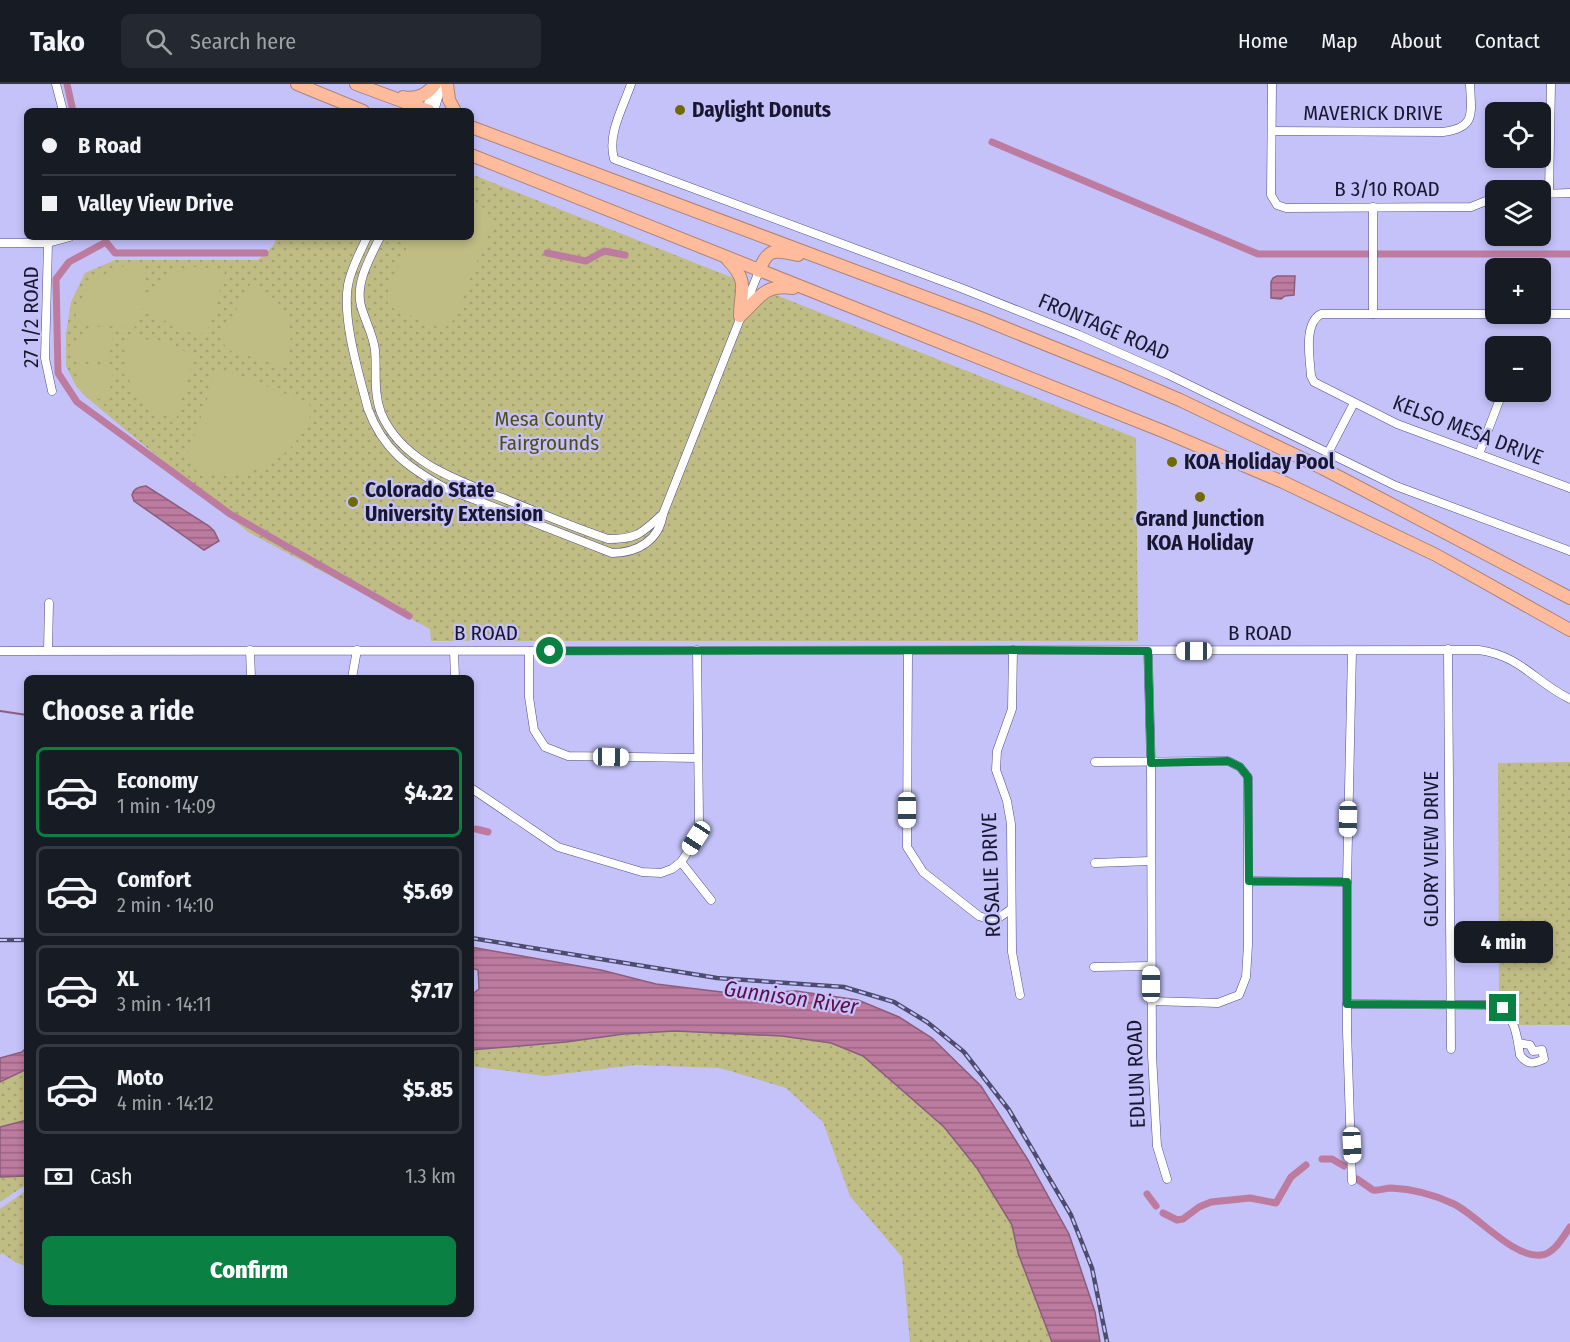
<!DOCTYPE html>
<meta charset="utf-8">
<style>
body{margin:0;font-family:"Fira Sans Condensed",sans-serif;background:#242831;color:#f1f3f6;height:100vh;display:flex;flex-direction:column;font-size:22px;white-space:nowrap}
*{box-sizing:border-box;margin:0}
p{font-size:20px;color:#9ea1a6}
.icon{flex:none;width:33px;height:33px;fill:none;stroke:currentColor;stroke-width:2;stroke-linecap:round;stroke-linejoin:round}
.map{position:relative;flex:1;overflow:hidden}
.sheet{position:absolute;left:24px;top:591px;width:450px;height:642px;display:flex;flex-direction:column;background:#171b24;border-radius:9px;box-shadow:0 3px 9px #0003}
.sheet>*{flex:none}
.guide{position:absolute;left:24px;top:24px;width:450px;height:132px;border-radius:9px;box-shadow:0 3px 9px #0003;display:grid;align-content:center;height:132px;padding:0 18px;background:#171b24}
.fabs{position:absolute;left:1485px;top:18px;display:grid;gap:12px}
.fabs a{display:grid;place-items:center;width:66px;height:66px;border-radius:9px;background:#171b24;box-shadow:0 3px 9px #0003;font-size:30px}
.end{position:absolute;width:27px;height:27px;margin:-14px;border:8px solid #0b8043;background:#fff;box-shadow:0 0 0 3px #fff}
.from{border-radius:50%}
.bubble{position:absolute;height:42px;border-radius:9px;background:#171b24;box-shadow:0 3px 9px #0003;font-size:20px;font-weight:800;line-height:42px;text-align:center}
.car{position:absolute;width:18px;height:36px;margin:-18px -9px;border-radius:8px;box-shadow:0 0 4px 2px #0007;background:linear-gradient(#fff 24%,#345 0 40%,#fff 0 76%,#345 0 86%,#fff 0)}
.guide b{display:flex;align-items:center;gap:21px;height:57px;font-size:22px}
.guide b+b{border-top:2px solid #363941}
.guide i{width:15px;height:15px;background:#f1f3f6}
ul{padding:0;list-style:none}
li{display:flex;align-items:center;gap:18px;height:90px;margin:0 12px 9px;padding:0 6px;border:3px solid #363941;border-radius:9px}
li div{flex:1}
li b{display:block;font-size:22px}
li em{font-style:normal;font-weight:800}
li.active{border-color:#0b8043}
li>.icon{width:54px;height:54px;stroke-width:1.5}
h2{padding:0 18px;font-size:27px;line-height:72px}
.pay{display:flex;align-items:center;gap:15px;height:66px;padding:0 18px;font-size:22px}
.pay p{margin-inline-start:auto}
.button{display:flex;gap:12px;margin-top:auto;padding:12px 18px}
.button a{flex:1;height:69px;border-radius:9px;background:#0b8043;color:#fff;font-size:24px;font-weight:800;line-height:69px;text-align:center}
header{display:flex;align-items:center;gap:36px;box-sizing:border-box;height:84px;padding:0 30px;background:#171b24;border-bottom:2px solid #363941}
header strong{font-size:28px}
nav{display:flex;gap:33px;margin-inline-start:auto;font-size:21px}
.search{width:420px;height:54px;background:#242831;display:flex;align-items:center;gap:15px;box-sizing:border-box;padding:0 21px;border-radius:9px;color:#9ea1a6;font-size:22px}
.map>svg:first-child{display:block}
.grass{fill:url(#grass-dots)}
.garden{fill:#bfbc84}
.water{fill:url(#water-rules);stroke:#8c5d7e;stroke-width:1.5}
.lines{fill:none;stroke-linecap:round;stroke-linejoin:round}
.stream{stroke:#8c5d7e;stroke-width:2}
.canal{stroke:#bd7ba0;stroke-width:7}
.minor-casing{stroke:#534e8a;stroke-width:9}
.highway-casing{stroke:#ae8276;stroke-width:14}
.minor{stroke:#fff;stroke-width:8}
.highway{stroke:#febc9d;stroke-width:12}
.rail-casing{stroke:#4e4b6e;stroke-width:4.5}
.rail{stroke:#c4c2f9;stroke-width:2;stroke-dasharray:7;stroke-linecap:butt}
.route{stroke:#0b8043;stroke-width:8}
.poi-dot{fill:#706a05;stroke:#c4c2f9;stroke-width:2}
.labels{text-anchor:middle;stroke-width:4.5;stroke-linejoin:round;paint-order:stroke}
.poi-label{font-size:21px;font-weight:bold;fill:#19162f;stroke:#c4c2f9;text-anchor:start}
.street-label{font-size:21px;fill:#19162f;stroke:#c4c2f9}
.park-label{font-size:21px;fill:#514d15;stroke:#c4c2f9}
.water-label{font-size:22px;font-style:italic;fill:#5e0d43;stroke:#c4c2f9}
</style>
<header>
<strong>Tako</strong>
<div class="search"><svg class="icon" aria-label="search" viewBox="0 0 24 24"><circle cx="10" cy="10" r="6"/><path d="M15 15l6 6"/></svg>Search here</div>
<nav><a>Home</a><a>Map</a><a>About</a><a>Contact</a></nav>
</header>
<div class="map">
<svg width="1570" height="1258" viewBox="0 0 1570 1258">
<defs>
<pattern id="grass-dots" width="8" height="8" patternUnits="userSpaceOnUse" patternTransform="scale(1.5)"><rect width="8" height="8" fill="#bfbc84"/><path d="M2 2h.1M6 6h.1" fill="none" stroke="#a4a172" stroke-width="1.8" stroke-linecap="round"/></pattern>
<pattern id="water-rules" width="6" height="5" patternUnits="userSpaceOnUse" patternTransform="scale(1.5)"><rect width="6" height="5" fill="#bd7ba0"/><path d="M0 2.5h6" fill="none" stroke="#996483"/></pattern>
</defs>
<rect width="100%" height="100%" fill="#c4c2f9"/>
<g class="grass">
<path d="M471 90 1136 354 1138 557H431L430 545 248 448 85 312 76 302 66 282V250L71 218 85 189 115 176H258L273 162 277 153H471Z"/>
<path d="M1570 678V941H1514V914L1499 913 1498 679Z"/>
<path d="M675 947 782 952 831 959 863 972 944 1043 977 1084 1012 1141 1018 1169 1052 1258H910L902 1173 850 1112 823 1038 786 1004 720 984 635 981 545 992 471 982V966C539 961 607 951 675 947Z"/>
<path d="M27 985V1036L0 1043V998Z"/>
<path d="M9 1091 27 1092V1100L0 1118V1093Z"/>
<path d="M27 1106V1183L15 1178 2 1169 0 1171V1125Z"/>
</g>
<g class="garden">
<path d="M471 116C483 123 492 128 491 143L454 235 449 242 440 243 394 225 388 220 387 210 411 153H471Z"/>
<path d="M125 182H136L146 184C144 200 145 235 133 245L108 242 113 248 109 277 71 275C71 255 85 243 104 242L75 237C80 205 95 191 125 182Z"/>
<path d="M191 183H204L225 188 210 241C205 248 203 252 193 250L148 229 143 219C153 199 169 189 191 183Z"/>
<path d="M251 199C290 220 297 241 286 283L231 267C224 262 222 259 223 250Z"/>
<path d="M132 253C147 255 186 262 193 275L176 336C135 322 121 298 127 256Z"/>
<path d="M75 280 114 282 108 318C88 313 77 300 75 280Z"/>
<path d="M223 287 230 288 309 319C312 330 309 336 304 346 284 381 241 399 202 389L187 372 211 304C211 294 214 291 223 287Z"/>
</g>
<g class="water">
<path d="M1277 192H1295L1294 211 1285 212 1281 215 1271 214V198L1273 194Z"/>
<path d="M146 402 209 442 214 447 219 457 204 466 134 417 132 411C134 404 139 403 146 402Z"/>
<path d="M471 863 601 886 656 900 738 910 796 907 858 916 899 933 932 954 981 1002 1028 1076 1069 1150 1095 1228 1100 1258H1052L1018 1169 1012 1141 977 1084 944 1043 863 972 831 959 782 952 675 947 624 950 566 958 471 966V911L479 905 478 886 471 884Z"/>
<path d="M27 963V985L0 998V974L22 968Z"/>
<path d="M27 1036V1092L0 1093V1043Z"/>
</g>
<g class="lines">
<g class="stream">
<path d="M0 627 27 631"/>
<path d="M471 744 476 745"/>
</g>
<g class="canal">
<path d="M67 0 73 27"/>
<path d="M992 58 1258 170H1570"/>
<path d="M105 153 106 158 115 169H265"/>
<path d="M106 158 69 178 56 195 58 289 77 318 230 430 409 532"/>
<path d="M547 169 586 177 604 167 625 171"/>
<path d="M476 745 488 748"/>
<path d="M1322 1075H1332L1344 1082"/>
<path d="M1357 1095 1373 1106C1379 1107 1385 1104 1391 1104 1412 1105 1435 1111 1454 1120 1478 1132 1513 1174 1541 1171 1554 1170 1563 1153 1570 1143"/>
<path d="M1147 1110 1156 1122"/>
<path d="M1163 1129 1177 1136 1183 1135 1199 1123 1211 1118 1250 1114 1276 1119 1291 1093 1306 1081"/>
</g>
<g class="minor-casing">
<g id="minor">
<path d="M56 0 63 27"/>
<path d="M631 0C623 24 607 50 614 75L961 204 1079 251 1167 290 1396 402 1570 467"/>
<path d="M1272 0 1271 111 1277 121 1286 124 1471 123 1496 113"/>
<path d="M425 27 435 3"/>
<path d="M434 27 442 0"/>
<path d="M1272 47 1443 48C1477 44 1471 28 1470 0"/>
<path d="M1549 109 1551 0"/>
<path d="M1540 110 1570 109"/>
<path d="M1373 123V230"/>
<path d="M367 153C360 169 351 184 348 201 342 236 359 290 368 325 383 366 409 384 445 404L612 469C638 469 659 456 663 430L759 187"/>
<path d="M380 153C370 174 355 199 361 222 365 237 373 250 375 266 377 287 373 308 381 329 402 379 460 397 505 415 539 429 573 443 608 455 639 455 641 449 663 430"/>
<path d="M0 159H48L70 153"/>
<path d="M48 159 45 274 52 307"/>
<path d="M1570 230H1321C1303 240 1310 274 1311 292L1314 298 1397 340 1570 404"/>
<path d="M1328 369 1354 319"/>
<path d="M1479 370 1501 312 1500 308"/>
<path d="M1448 565 1451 965"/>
<path d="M48 566 49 519"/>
<path d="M250 566 251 594"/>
<path d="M1013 566 1012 625 997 667 996 686 1007 717 1011 740 1012 868 1020 911"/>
<path d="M0 567 1479 566C1521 572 1535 598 1570 615"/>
<path d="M454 567 455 594"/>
<path d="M529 567V613L534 646 545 663 568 672 698 674"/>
<path d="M908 567 907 763 923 788 979 832 994 837 1010 826"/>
<path d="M1148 567 1151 679 1152 971 1157 1062 1167 1095"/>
<path d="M1352 567 1347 798V947L1352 1097"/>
<path d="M352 594 357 566"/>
<path d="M1095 678 1228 677 1240 683 1248 693V861L1246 893 1239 911 1218 919 1151 917"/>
<path d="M471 704 558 763 642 788 661 789 672 785 681 778 697 754 699 736 697 566"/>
<path d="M681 778 711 816"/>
<path d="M1095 779 1150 777"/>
<path d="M1249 797 1347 798"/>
<path d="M1094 883 1151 882"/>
<path d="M1347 920 1500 921C1515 935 1517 951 1520 971 1527 981 1534 980 1544 975L1542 966 1533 967 1530 961 1518 959"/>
</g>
</g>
<g class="highway-casing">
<g id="highway">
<path d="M297 0 363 27"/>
<path d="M356 0 429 27"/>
<path d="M447 0 449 16 455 27"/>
<path d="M403 13C417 16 427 11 435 0"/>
<path d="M471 43 978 233 1119 290 1180 316 1322 384 1570 514"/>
<path d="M471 71 1165 348 1283 398 1436 471 1570 546"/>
<path d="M728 176C750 199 740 205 740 232"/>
<path d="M759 187C768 163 775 166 798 171"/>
<path d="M740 232C760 214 763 200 793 204"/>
</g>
</g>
<use href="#minor" class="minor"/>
<use href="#highway" class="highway"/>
<g class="rail-casing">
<g id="rail">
<path d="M471 854 717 894 844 903 894 918 927 938 964 968 1009 1026 1071 1131 1092 1184 1107 1258"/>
<path d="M0 856H27"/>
</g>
</g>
<use href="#rail" class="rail"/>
</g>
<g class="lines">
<path class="route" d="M550 567 1013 566 1148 567 1151 679 1228 677 1240 683 1248 693 1249 797 1347 798V920L1500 921 1503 924"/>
</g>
<g class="poi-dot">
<circle cx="680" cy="26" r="6"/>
<circle cx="1172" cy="378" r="6"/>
<circle cx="1200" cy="413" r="6"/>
<circle cx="353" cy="418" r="6"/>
</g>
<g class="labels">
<g class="poi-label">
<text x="692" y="33">Daylight Donuts</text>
<text x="1184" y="385">KOA Holiday Pool</text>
<text x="365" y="413">Colorado State<tspan x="365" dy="24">University Extension</tspan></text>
<text x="1200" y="442" text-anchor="middle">Grand Junction<tspan x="1200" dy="24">KOA Holiday</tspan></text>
</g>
<g class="street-label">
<text x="1373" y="36">MAVERICK DRIVE</text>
<text x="1387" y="112">B 3/10 ROAD</text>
<text transform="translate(31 233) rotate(-90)" y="7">27 1/2 ROAD</text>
<text transform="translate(1104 243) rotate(23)" y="7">FRONTAGE ROAD</text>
<text transform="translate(1468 346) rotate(21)" y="7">KELSO MESA DRIVE</text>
<text x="486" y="556">B ROAD</text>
<text x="1260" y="556">B ROAD</text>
<text transform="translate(1431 765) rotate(-90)" y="7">GLORY VIEW DRIVE</text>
<text transform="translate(991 791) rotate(-92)" y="7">ROSALIE DRIVE</text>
<text transform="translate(1136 990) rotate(-92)" y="7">EDLUN ROAD</text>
</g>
<g class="park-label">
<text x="549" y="342">Mesa County<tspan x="549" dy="24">Fairgrounds</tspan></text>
</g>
<g class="water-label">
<text transform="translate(791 913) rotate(8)" y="8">Gunnison River</text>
</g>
</g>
</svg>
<div class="fabs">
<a><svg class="icon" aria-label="locate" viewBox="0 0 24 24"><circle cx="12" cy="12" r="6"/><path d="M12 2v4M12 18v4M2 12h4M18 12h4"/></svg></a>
<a><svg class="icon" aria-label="layers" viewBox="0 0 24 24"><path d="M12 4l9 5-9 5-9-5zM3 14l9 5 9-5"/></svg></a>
<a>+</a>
<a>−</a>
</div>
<i class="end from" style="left:550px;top:567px"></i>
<i class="end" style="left:1503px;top:924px"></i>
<div class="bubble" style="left:1454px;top:837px;width:99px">4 min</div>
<i class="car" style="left:1194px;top:567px;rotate:270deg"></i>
<i class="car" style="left:611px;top:673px;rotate:91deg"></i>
<i class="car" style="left:907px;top:726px;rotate:180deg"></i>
<i class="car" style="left:1348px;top:735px;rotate:181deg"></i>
<i class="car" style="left:696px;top:754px;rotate:213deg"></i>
<i class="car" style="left:1151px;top:900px;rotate:0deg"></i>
<i class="car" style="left:1352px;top:1061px;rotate:177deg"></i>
<div class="guide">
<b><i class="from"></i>B Road</b>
<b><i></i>Valley View Drive</b>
</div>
<section class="sheet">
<h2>Choose a ride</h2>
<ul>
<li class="active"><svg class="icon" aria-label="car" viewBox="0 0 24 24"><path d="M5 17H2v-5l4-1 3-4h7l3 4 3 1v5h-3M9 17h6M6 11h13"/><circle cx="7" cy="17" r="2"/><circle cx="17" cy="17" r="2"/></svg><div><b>Economy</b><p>1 min · 14:09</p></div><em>$4.22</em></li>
<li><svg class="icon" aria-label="car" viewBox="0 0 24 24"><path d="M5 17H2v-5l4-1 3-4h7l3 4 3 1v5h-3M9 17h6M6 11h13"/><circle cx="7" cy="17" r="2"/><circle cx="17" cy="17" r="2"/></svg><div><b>Comfort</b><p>2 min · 14:10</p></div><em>$5.69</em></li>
<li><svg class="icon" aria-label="car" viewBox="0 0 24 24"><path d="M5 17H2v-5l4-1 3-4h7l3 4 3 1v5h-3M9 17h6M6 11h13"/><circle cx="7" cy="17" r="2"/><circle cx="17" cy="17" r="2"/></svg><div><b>XL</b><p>3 min · 14:11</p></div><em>$7.17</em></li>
<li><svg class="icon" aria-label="car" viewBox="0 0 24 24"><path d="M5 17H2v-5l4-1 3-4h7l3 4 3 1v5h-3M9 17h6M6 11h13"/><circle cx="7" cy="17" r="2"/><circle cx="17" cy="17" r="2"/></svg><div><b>Moto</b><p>4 min · 14:12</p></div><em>$5.85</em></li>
</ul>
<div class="pay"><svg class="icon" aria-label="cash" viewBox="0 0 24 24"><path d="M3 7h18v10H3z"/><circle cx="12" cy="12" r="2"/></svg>Cash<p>1.3 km</p></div>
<div class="button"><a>Confirm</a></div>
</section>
</div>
